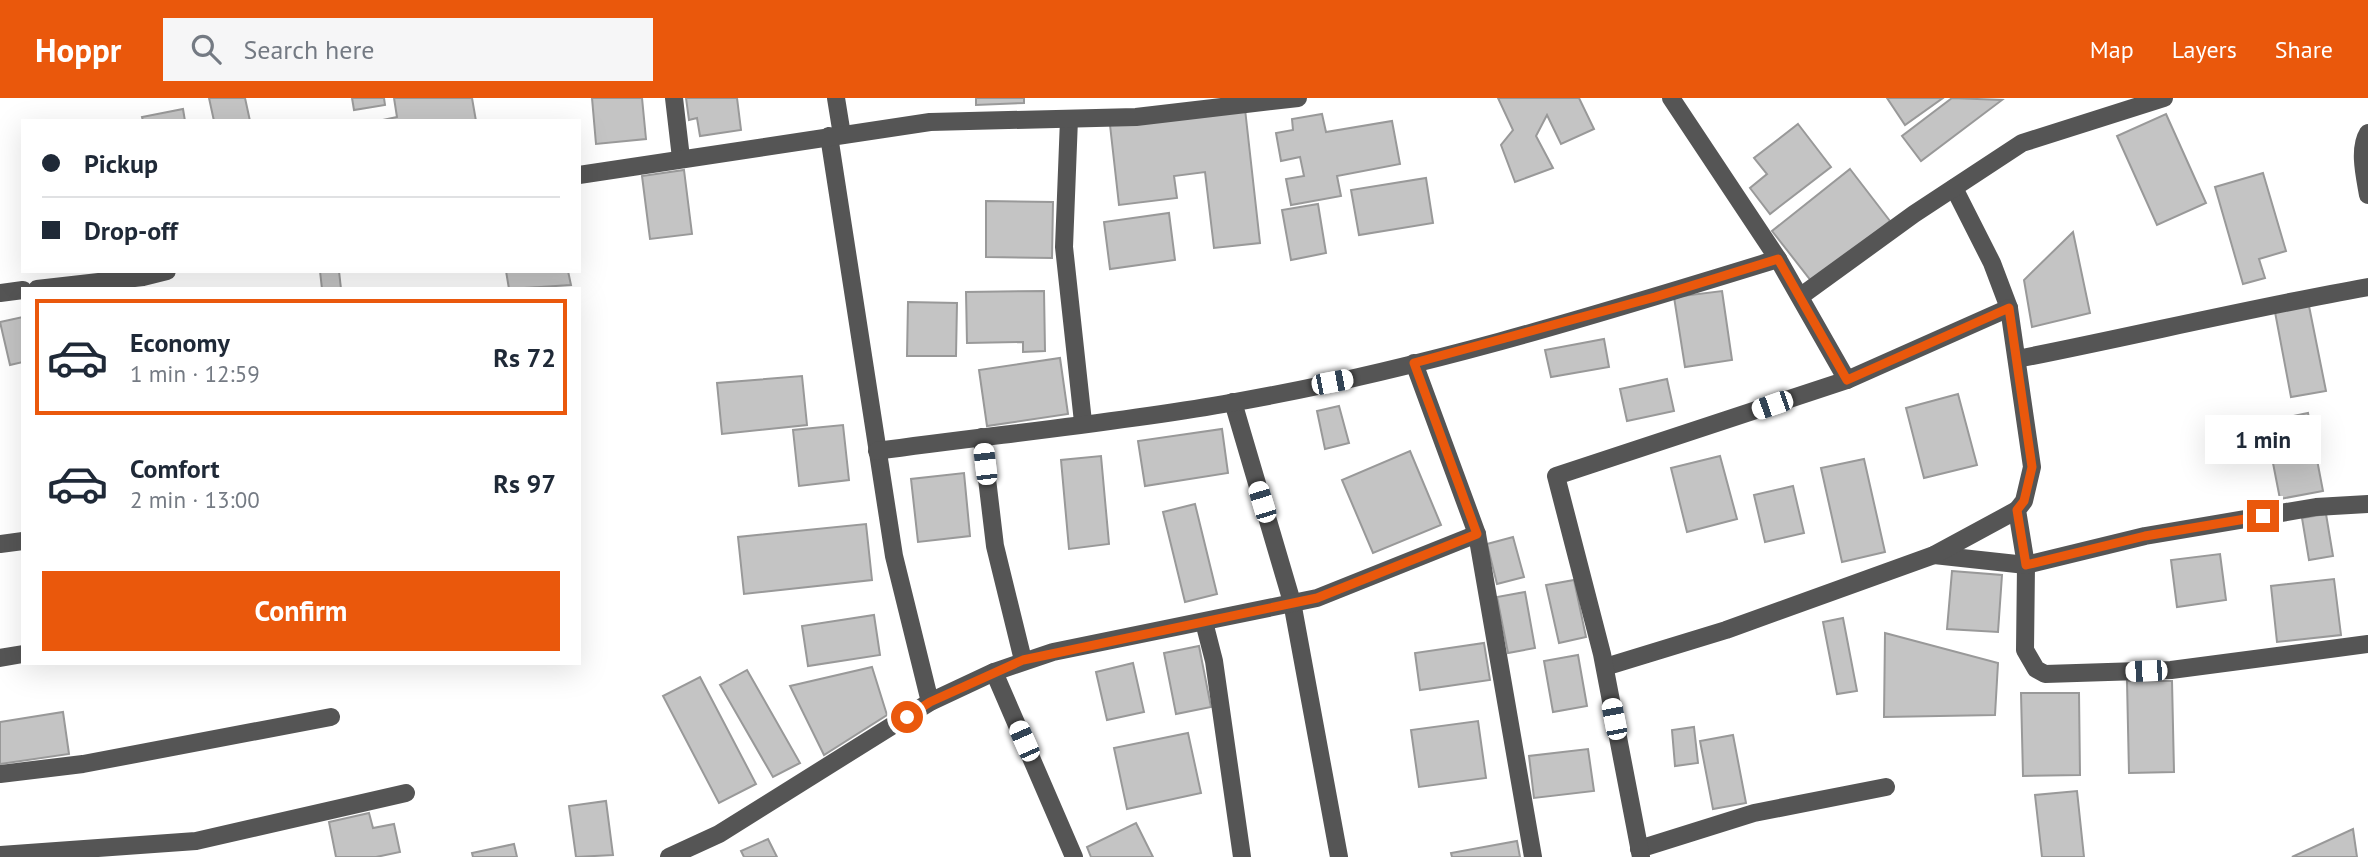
<!DOCTYPE html>
<meta charset="utf-8">
<style>
body{margin:0;font-family:"PT Sans",sans-serif;background:#f6f6f7;color:#1f2937;height:100vh;display:flex;flex-direction:column;font-size:26px;white-space:nowrap}
*{box-sizing:border-box;margin:0}
p{font-size:23px;color:#747a83}
.icon{flex:none;width:38px;height:38px;fill:none;stroke:currentColor;stroke-width:2;stroke-linecap:round;stroke-linejoin:round}
.map{position:relative;flex:1;overflow:hidden}
.panel{position:absolute;left:21px;top:189px;width:560px;height:378px;display:flex;flex-direction:column;background:#fff;border-radius:0px;box-shadow:0 7px 28px #0002}
.panel>*{flex:none}
.guide{position:absolute;left:21px;top:21px;width:560px;height:154px;border-radius:0px;box-shadow:0 7px 28px #0002;display:grid;align-content:center;height:154px;padding:0 21px;background:#fff}
.end{position:absolute;width:32px;height:32px;margin:-16px;border:9px solid #ea580c;background:#fff;box-shadow:0 0 0 4px #fff}
.from{border-radius:50%}
.bubble{position:absolute;height:49px;border-radius:0px;background:#fff;box-shadow:0 7px 28px #0002;font-size:23px;font-weight:800;line-height:49px;text-align:center}
.car{position:absolute;width:21px;height:42px;margin:-21px -10px;border-radius:9px;box-shadow:0 0 5px 2px #0007;background:linear-gradient(#fff 24%,#345 0 40%,#fff 0 76%,#345 0 86%,#fff 0)}
.guide b{display:flex;align-items:center;gap:24px;height:66px;font-size:26px}
.guide b+b{border-top:2px solid #e0e1e3}
.guide i{width:18px;height:18px;background:#1f2937}
ul{padding:12px 0 0;list-style:none}
li{display:flex;align-items:center;gap:21px;height:116px;margin:0 14px 10px;padding:0 7px;border:4px solid transparent;border-radius:0px}
li div{flex:1}
li b{display:block;font-size:26px}
li em{font-style:normal;font-weight:800}
li.on{border-color:#ea580c}
li>.icon{width:63px;height:63px;stroke-width:1.5}
.cta{display:flex;gap:14px;margin-top:auto;padding:14px 21px}
.cta a{flex:1;height:80px;border-radius:0px;background:#ea580c;color:#fff;font-size:28px;font-weight:800;line-height:80px;text-align:center}
header{display:flex;align-items:center;gap:42px;box-sizing:border-box;height:98px;padding:0 35px;background:#ea580c;color:#fff}
header strong{font-size:33px}
nav{display:flex;gap:38px;margin-inline-start:auto;font-size:24px}
.search{width:490px;height:63px;background:#f6f6f7;display:flex;align-items:center;gap:18px;box-sizing:border-box;padding:0 24px;border-radius:0px;color:#747a83;font-size:26px}
.map>svg:first-child{display:block}
.building{fill:#c4c4c4;stroke:#999;stroke-width:2}
.lines{fill:none;stroke-linecap:round;stroke-linejoin:round}
.minor{stroke:#555;stroke-width:18}
.route{stroke:#ea580c;stroke-width:9}
</style>
<header>
<strong>Hoppr</strong>
<div class="search"><svg class="icon" aria-label="search" viewBox="0 0 24 24"><circle cx="10" cy="10" r="6"/><path d="M15 15l6 6"/></svg>Search here</div>
<nav><a>Map</a><a>Layers</a><a>Share</a></nav>
</header>
<div class="map">
<svg width="2368" height="759" viewBox="0 0 2368 759">
<rect width="100%" height="100%" fill="#fff"/>
<g class="building">
<path d="M209 0H245L250 23H214Z"/>
<path d="M352 0H384L385 7 354 12Z"/>
<path d="M394 0H472L476 23H378L397 19Z"/>
<path d="M592 0H642L646 41 596 46Z"/>
<path d="M686 0H737L741 32 700 38 697 20 689 22Z"/>
<path d="M976 0H1024V5L976 7Z"/>
<path d="M1498 0H1579L1594 31 1561 46 1547 17 1536 38 1553 70 1515 84 1501 47 1513 32Z"/>
<path d="M1887 0H1943L1905 27Z"/>
<path d="M1952 0 2002 2 1921 63 1902 38Z"/>
<path d="M183 11 185 23H143L142 19Z"/>
<path d="M1245 11 1260 145 1214 150 1205 74 1174 78 1177 100 1119 107 1110 27Z"/>
<path d="M1322 16 1326 34 1392 23 1400 66 1337 78 1341 98 1291 107 1286 81 1304 78 1300 59 1281 63 1276 35 1293 32 1292 21Z"/>
<path d="M2166 16 2206 105 2157 127 2117 38Z"/>
<path d="M1798 26 1831 69 1770 116 1750 90 1767 76 1754 60Z"/>
<path d="M1850 71 1890 123 1812 184 1772 133Z"/>
<path d="M684 72 692 136 650 141 642 78Z"/>
<path d="M2263 75 2286 153 2259 161 2265 180 2243 186 2215 89Z"/>
<path d="M1426 80 1433 125 1359 137 1351 92Z"/>
<path d="M986 103 1053 104 1052 160 986 159Z"/>
<path d="M1318 106 1326 155 1291 162 1282 112Z"/>
<path d="M1169 115 1175 162 1110 171 1104 124Z"/>
<path d="M2073 134 2090 215 2032 229 2024 182Z"/>
<path d="M320 173H339L341 191H322Z"/>
<path d="M506 173H568L571 187 509 191Z"/>
<path d="M1044 193 1045 253 1023 254V244L967 245 966 194Z"/>
<path d="M1722 193 1732 262 1685 269 1674 199Z"/>
<path d="M908 204 957 205 956 258H907Z"/>
<path d="M2309 208 2326 293 2291 299 2275 214Z"/>
<path d="M23 219V264L10 267 0 224Z"/>
<path d="M1604 241 1609 269 1551 279 1545 252Z"/>
<path d="M1060 260 1068 316 987 328 979 272Z"/>
<path d="M802 278 807 327 722 336 717 285Z"/>
<path d="M1667 281 1674 313 1627 323 1620 291Z"/>
<path d="M1958 296 1977 367 1924 380 1906 310Z"/>
<path d="M1339 308 1349 345 1325 351 1317 313Z"/>
<path d="M2308 315 2323 393 2280 401 2265 324Z"/>
<path d="M843 327 849 382 799 388 793 332Z"/>
<path d="M1222 331 1228 375 1145 388 1138 343Z"/>
<path d="M1410 353 1441 427 1373 455 1342 382Z"/>
<path d="M1101 358 1109 446 1069 451 1061 362Z"/>
<path d="M1720 358 1737 421 1687 434 1671 370Z"/>
<path d="M1864 361 1885 454 1842 464 1821 370Z"/>
<path d="M964 375 970 438 918 444 911 381Z"/>
<path d="M1793 388 1804 435 1765 444 1754 397Z"/>
<path d="M1195 406 1217 496 1185 504 1163 414Z"/>
<path d="M2326 416 2333 458 2309 462 2302 420Z"/>
<path d="M866 426 872 482 744 496 738 439Z"/>
<path d="M1513 439 1524 479 1497 486 1487 446Z"/>
<path d="M2220 456 2226 502 2177 509 2171 462Z"/>
<path d="M1952 473 2002 477 1998 534 1947 531Z"/>
<path d="M2334 481 2341 537 2277 544 2271 488Z"/>
<path d="M1574 482 1586 539 1559 545 1546 487Z"/>
<path d="M1525 494 1535 550 1508 555 1497 499Z"/>
<path d="M874 517 880 557 808 568 802 528Z"/>
<path d="M1843 520 1857 593 1837 596 1823 524Z"/>
<path d="M1885 535 1998 565 1995 617 1884 619Z"/>
<path d="M1484 545 1490 582 1420 592 1415 555Z"/>
<path d="M1199 548 1211 609 1176 616 1164 555Z"/>
<path d="M1578 557 1587 608 1553 614 1544 563Z"/>
<path d="M1133 565 1144 614 1107 622 1096 574Z"/>
<path d="M872 569 887 617 824 657 790 588Z"/>
<path d="M747 572 800 665 773 679 720 587Z"/>
<path d="M700 579 756 686 719 705 663 598Z"/>
<path d="M2127 583H2172L2174 674 2129 675Z"/>
<path d="M2021 595H2079L2080 677 2023 678Z"/>
<path d="M63 614 69 656 0 666V624Z"/>
<path d="M1478 623 1486 680 1419 689 1411 632Z"/>
<path d="M1694 629 1698 665 1675 668 1672 632Z"/>
<path d="M1188 635 1201 695 1127 711 1114 650Z"/>
<path d="M1733 637 1746 705 1713 711 1700 643Z"/>
<path d="M1588 651 1594 693 1534 700 1529 658Z"/>
<path d="M2077 693 2084 759H2042L2035 697Z"/>
<path d="M606 703 613 757 576 759 569 708Z"/>
<path d="M369 715 373 730 394 726 400 754 376 759H336L329 724Z"/>
<path d="M1136 725 1153 759H1091L1087 749Z"/>
<path d="M2353 731 2357 759H2292Z"/>
<path d="M768 741 777 759H744L741 753Z"/>
<path d="M1517 743 1520 759H1452L1451 755Z"/>
<path d="M514 746 517 759H473L472 755Z"/>
</g>
<g class="lines">
<g class="minor">
<path d="M674 0 681 60"/>
<path d="M836 0 842 37"/>
<path d="M1671 0 1778 161 1847 282"/>
<path d="M1069 21 1064 149 1083 324"/>
<path d="M2368 35C2358 51 2365 79 2368 97"/>
<path d="M829 38 894 458 930 604"/>
<path d="M579 77 930 24 1136 19 1298 0"/>
<path d="M1954 90 1992 165 2009 210 2032 369 2024 403 2017 412 2026 467 2025 552 2036 571 2045 576 2171 572 2368 546"/>
<path d="M37 191 143 179 167 173"/>
<path d="M0 195 23 192"/>
<path d="M1801 198 1914 116 2022 45 2164 0"/>
<path d="M2017 261C2134 238 2250 210 2368 189"/>
<path d="M1414 265 1477 436 1533 759"/>
<path d="M1233 304 1292 504 1339 759"/>
<path d="M982 339 995 448 1023 562"/>
<path d="M877 353C992 337 1109 326 1224 306 1412 274 1596 217 1778 161"/>
<path d="M0 446 23 443"/>
<path d="M1934 457 2026 467 2145 438 2316 409 2368 406"/>
<path d="M1204 524 1214 563 1242 759"/>
<path d="M0 560 23 556"/>
<path d="M1605 569 1726 532 1934 457 2017 412"/>
<path d="M994 574 1074 759"/>
<path d="M0 676 83 666 331 619"/>
<path d="M1639 751 1754 715 1886 689"/>
<path d="M0 757 196 743 406 695"/>
<path d="M669 759 719 736 930 604 994 574 1053 554 1317 500 1477 436"/>
<path d="M1641 759 1602 556 1556 378 1847 282 2009 210"/>
</g>
</g>
<g class="lines">
<path class="route" d="M907 619 930 604 1023 562 1317 500 1477 436 1414 265 1655 199 1778 161 1847 282 2009 210 2032 369 2024 403 2017 412 2026 467 2145 438 2263 418"/>
</g>
</svg>
<i class="end from" style="left:907px;top:619px"></i>
<i class="end" style="left:2263px;top:418px"></i>
<div class="bubble" style="left:2205px;top:317px;width:116px">1 min</div>
<i class="car" style="left:1332px;top:284px;rotate:79deg"></i>
<i class="car" style="left:1772px;top:307px;rotate:251deg"></i>
<i class="car" style="left:985px;top:366px;rotate:353deg"></i>
<i class="car" style="left:1262px;top:404px;rotate:343deg"></i>
<i class="car" style="left:2146px;top:573px;rotate:268deg"></i>
<i class="car" style="left:1614px;top:621px;rotate:349deg"></i>
<i class="car" style="left:1024px;top:643px;rotate:336deg"></i>
<div class="guide">
<b><i class="from"></i>Pickup</b>
<b><i></i>Drop-off</b>
</div>
<section class="panel">
<ul>
<li class="on"><svg class="icon" aria-label="car" viewBox="0 0 24 24"><path d="M5 17H2v-5l4-1 3-4h7l3 4 3 1v5h-3M9 17h6M6 11h13"/><circle cx="7" cy="17" r="2"/><circle cx="17" cy="17" r="2"/></svg><div><b>Economy</b><p>1 min · 12:59</p></div><em>Rs 72</em></li>
<li><svg class="icon" aria-label="car" viewBox="0 0 24 24"><path d="M5 17H2v-5l4-1 3-4h7l3 4 3 1v5h-3M9 17h6M6 11h13"/><circle cx="7" cy="17" r="2"/><circle cx="17" cy="17" r="2"/></svg><div><b>Comfort</b><p>2 min · 13:00</p></div><em>Rs 97</em></li>
</ul>
<div class="cta"><a>Confirm</a></div>
</section>
</div>
